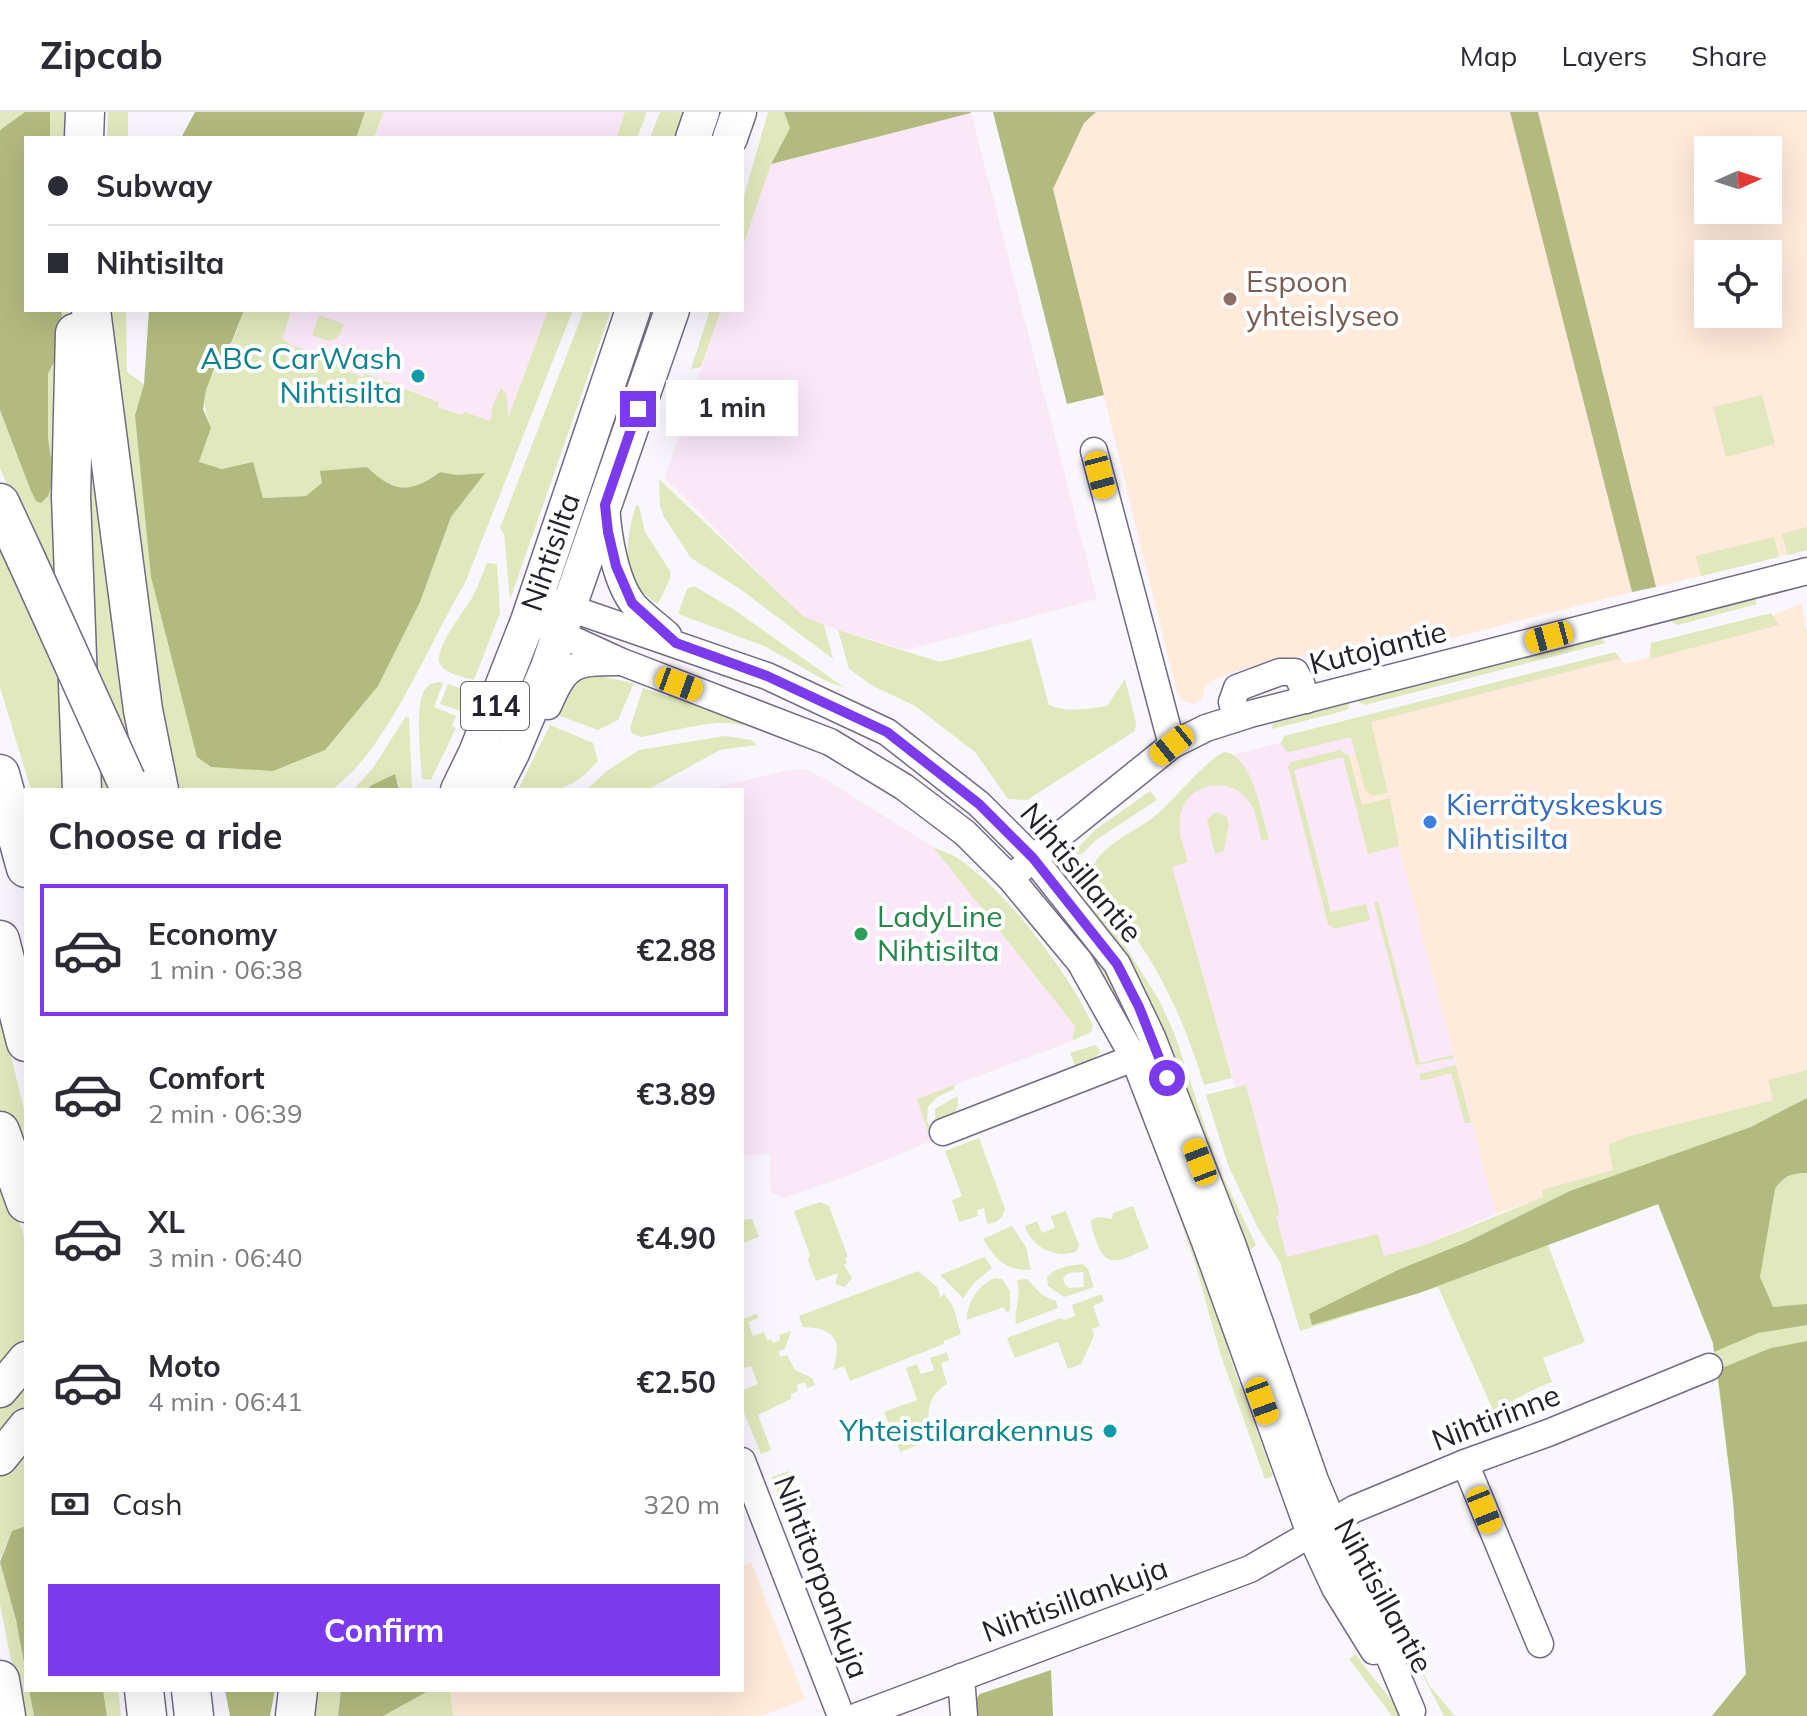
<!DOCTYPE html>
<meta charset="utf-8">
<style>
body{margin:0;font-family:Mulish,sans-serif;background:#f2f2f3;color:#2b2b33;height:100vh;display:flex;flex-direction:column;font-size:30px;white-space:nowrap}
*{box-sizing:border-box;margin:0}
p{font-size:26px;color:#7c7c81}
.icon{flex:none;width:44px;height:44px;fill:none;stroke:currentColor;stroke-width:2;stroke-linecap:round;stroke-linejoin:round}
.map{position:relative;flex:1;overflow:hidden}
.drawer{position:absolute;left:24px;top:676px;width:720px;height:904px;display:flex;flex-direction:column;background:#fff;border-radius:0px;box-shadow:0 8px 32px #0002}
.drawer>*{flex:none}
.banner{position:absolute;left:24px;top:24px;width:720px;height:176px;border-radius:0px;box-shadow:0 8px 32px #0002;display:grid;align-content:center;height:176px;padding:0 24px;background:#fff}
.needle{width:52px;rotate:87deg}
.fabs{position:absolute;left:1694px;top:24px;display:grid;gap:16px}
.fabs a{display:grid;place-items:center;width:88px;height:88px;border-radius:0px;background:#fff;box-shadow:0 8px 32px #0002;font-size:40px}
.end{position:absolute;width:36px;height:36px;margin:-18px;border:10px solid #7c3aed;background:#fff;box-shadow:0 0 0 4px #fff}
.from{border-radius:50%}
.bubble{position:absolute;height:56px;border-radius:0px;background:#fff;box-shadow:0 8px 32px #0002;font-size:26px;font-weight:700;line-height:56px;text-align:center}
.car{position:absolute;width:24px;height:48px;margin:-24px -12px;border-radius:10px;box-shadow:0 0 6px 2px #0007;background:linear-gradient(#f5c518 24%,#345 0 40%,#f5c518 0 76%,#345 0 86%,#f5c518 0)}
.banner b{display:flex;align-items:center;gap:28px;height:76px;font-size:30px}
.banner b+b{border-top:2px solid #e1e1e2}
.banner i{width:20px;height:20px;background:#2b2b33}
ul{padding:0;list-style:none}
li{display:flex;align-items:center;gap:24px;height:132px;margin:0 16px 12px;padding:0 8px;border:4px solid transparent;border-radius:0px}
li div{flex:1}
li b{display:block;font-size:30px}
li em{font-style:normal;font-weight:700}
li.selected{border-color:#7c3aed}
li>.icon{width:72px;height:72px;stroke-width:1.5}
h2{padding:0 24px;font-size:36px;line-height:96px}
.pay{display:flex;align-items:center;gap:20px;height:88px;padding:0 24px;font-size:30px}
.pay p{margin-inline-start:auto}
.cta{display:flex;gap:16px;margin-top:auto;padding:16px 24px}
.cta a{flex:1;height:92px;border-radius:0px;background:#7c3aed;color:#fff;font-size:32px;font-weight:700;line-height:92px;text-align:center}
header{display:flex;align-items:center;gap:48px;box-sizing:border-box;height:112px;padding:0 40px;background:#fff;border-bottom:2px solid #e1e1e2}
header strong{font-size:38px}
nav{display:flex;gap:44px;margin-inline-start:auto;font-size:28px}
.map>svg:first-child{display:block}
.commercial{fill:#fae8f9}
.industrial{fill:#ffeadb;fill-rule:evenodd}
.green{fill:#e2e8bd;fill-rule:evenodd}
.forest{fill:#b2ba7f}
.lines{fill:none;stroke-linecap:round;stroke-linejoin:round}
.minor-casing{stroke:#736a83;stroke-width:29}
.major-casing{stroke:#736a83;stroke-width:37}
.highway-casing{stroke:#736a83;stroke-width:41}
.minor{stroke:#fff;stroke-width:26}
.major{stroke:#fff;stroke-width:34}
.highway{stroke:#fff;stroke-width:38}
.highway-bridge-casing{stroke:#736a83;stroke-width:41;stroke-linecap:butt}
.highway-bridge{stroke:#fff;stroke-width:38}
.route{stroke:#7c3aed;stroke-width:10}
.education-dot{fill:#8d6e63;stroke:#fff;stroke-width:3}
.culture-dot{fill:#0f9aa8;stroke:#fff;stroke-width:3}
.shop-dot{fill:#3f7fe0;stroke:#fff;stroke-width:3}
.leisure-dot{fill:#2e9e5b;stroke:#fff;stroke-width:3}
.labels{text-anchor:middle;stroke-width:8;stroke-linejoin:round;paint-order:stroke}
.shield{fill:#fff;stroke:#66646b;stroke-width:2}
.shield-label{font-size:28px;font-weight:bold;fill:#24212b}
.education-label{font-size:30px;fill:#785e54;stroke:#fff;text-anchor:start}
.culture-label{font-size:30px;fill:#0d838f;stroke:#fff;text-anchor:end}
.street-label{font-size:30px;fill:#24212b;stroke:#fff}
.shop-label{font-size:30px;fill:#366cbe;stroke:#fff;text-anchor:start}
.leisure-label{font-size:30px;fill:#27864d;stroke:#fff;text-anchor:start}
</style>
<header>
<strong>Zipcab</strong>
<nav><a>Map</a><a>Layers</a><a>Share</a></nav>
</header>
<div class="map">
<svg width="1807" height="1604" viewBox="0 0 1807 1604">
<rect width="100%" height="100%" fill="#f9f7fd"/>
<g class="commercial">
<path d="M384 0H625L616 26H375Z"/>
<path d="M971 1 1097 487 907 538 838 518 803 505 665 366 721 198H742V137L771 52Z"/>
<path d="M291 198H548L504 316 465 300 463 303 438 294 439 289 366 261 363 265 346 259 347 255 291 234 283 227Z"/>
<path d="M1358 610 1366 640 1343 645 1369 742 1399 734 1496 1102 1422 1134 1384 1144 1378 1122 1287 1146 1154 705 1230 644Z"/>
<path d="M788 658H806L822 665 933 735 1075 914 1072 929 917 987 931 1029 847 1064 784 1086 771 1081 770 1042 742 1043V678H705Z"/>
</g>
<g class="industrial">
<path d="M1096 0H1510L1632 480 1346 553 1304 543 1244 557 1215 567 1205 575 1203 586 1195 592 1182 589 1177 581 1053 77 1084 11Z"/>
<path d="M1538 0H1807V438L1656 475ZM1708 38H1768V98H1708ZM1708 142H1768V202H1708Z"/>
<path d="M1801 491 1807 520V958L1769 968 1773 988 1629 1024 1608 1034 1613 1058 1543 1078 1544 1085 1496 1102 1399 734 1368 742 1343 645 1366 639 1358 610 1618 544 1625 552 1639 548 1649 545 1650 536 1770 505Z"/>
<path d="M751 1450 805 1587 762 1604H453L450 1578H742V1454Z"/>
</g>
<g class="green">
<path d="M0 0H25L0 18Z"/>
<rect x="50" y="0" width="29" height="26"/>
<path d="M108 0H128V26H107Z"/>
<path d="M365 0H384L374 26H355Z"/>
<path d="M625 0H647L637 26H616Z"/>
<path d="M660 0H691L679 26H650Z"/>
<path d="M768 0H784L790 16 771 52 742 137V91Z"/>
<path d="M62 198H70L67 262 73 678H31L0 575V414L32 432 0 356V298L36 389 54 365 48 326V262L60 238Z"/>
<path d="M105 198H126L127 260 144 272 135 303 325 638 420 490 451 405 484 361 457 363 440 360C410 382 394 381 367 355L323 371 306 384 263 386 253 351 222 357 199 351 211 316C194 275 216 262 233 228 237 219 240 208 244 198H291L283 227 291 233 348 254 347 259 363 265 365 261 439 290 438 295 462 303 465 300 490 309 493 300 491 298 501 276 507 282 508 306 548 198H573L465 471C429 530 387 640 331 678H169Z"/>
<path d="M584 198H611L510 488 504 422 500 416Z"/>
<path d="M710 198H721L701 255 691 257Z"/>
<path d="M319 203 344 212C336 234 331 230 312 223Z"/>
<path d="M87 265 142 649 123 678H93Z"/>
<path d="M1762 283 1775 332 1726 345 1713 295Z"/>
<path d="M659 367 803 504 824 513 833 547 740 477 691 446 664 405 660 394Z"/>
<path d="M636 393 639 394 645 420 670 459V467L658 492C619 470 625 430 636 393Z"/>
<path d="M1807 415V438L1788 443 1782 422Z"/>
<path d="M1774 425 1779 445 1701 464 1696 444Z"/>
<path d="M487 451 497 452 500 501 474 568C464 565 445 562 440 552 433 538 464 499 472 486 478 474 482 463 487 451Z"/>
<path d="M694 474 733 497 845 576 826 569 764 534 678 502 687 477Z"/>
<path d="M1754 486 1757 492 1678 513 1673 511 1670 506Z"/>
<path d="M1771 501 1779 513 1650 547 1651 531Z"/>
<path d="M838 518 940 550 1031 527 1049 593C1069 601 1087 597 1107 594L1125 567 1136 610 1135 619 1027 688 1008 687 975 640 915 594 873 574 849 557Z"/>
<path d="M1592 527H1602L1606 531 1365 593 1358 590V588Z"/>
<path d="M1615 540 1622 549 1618 547 1371 610 1388 681 1372 684 1365 678 1351 625 1294 639 1287 640 1281 632 1284 624Z"/>
<path d="M594 563 634 571 618 608 598 618 555 602C564 583 571 567 594 563Z"/>
<path d="M439 570 443 571 434 595 456 604 452 614 456 616 431 668 422 667C421 647 413 588 427 575 431 571 434 571 439 570Z"/>
<path d="M448 572 470 580 463 600 440 592Z"/>
<path d="M643 576 668 585V582L745 609 744 614C719 604 667 621 640 625L632 621 630 616Z"/>
<path d="M1347 590 1349 594 1347 598 1272 617V613L1278 607Z"/>
<path d="M406 604 409 606 412 678H399V670L370 674 369 678H353L373 656Z"/>
<path d="M550 613 593 631 598 649C569 681 558 678 518 678Z"/>
<path d="M725 624 751 628 757 633 720 638 647 678H586L608 658 639 638Z"/>
<path d="M1340 638 1349 644 1362 693 1390 686 1399 734 1368 742 1343 645 1294 658 1331 800 1366 792 1370 808 1335 817 1328 812 1288 655 1291 650Z"/>
<path d="M1225 640C1252 643 1262 704 1269 727L1262 729C1258 715 1257 698 1247 687 1226 662 1184 673 1180 706 1178 721 1184 736 1188 750L1172 755 1232 966 1204 973C1185 911 1162 859 1122 807 1109 790 1093 775 1093 754 1105 730 1136 720 1156 703 1172 690 1210 644 1225 640Z"/>
<path d="M1150 679 1157 688 1096 728 1082 742 1076 743 1075 739 1095 718Z"/>
<path d="M1216 700 1226 704 1229 711 1224 739 1215 742 1207 708Z"/>
<path d="M933 735C940 738 949 741 956 745 1003 775 1071 863 1093 914L1091 920 1072 929 1075 914Z"/>
<path d="M1088 789H1093L1124 832 1159 888 1175 923 1218 1054 1256 1133 1250 1138 1239 1124 1150 890 1117 837 1084 796Z"/>
<path d="M1378 789 1420 951 1453 943 1454 946 1416 953 1374 790Z"/>
<path d="M1069 808 1107 857 1126 889 1117 894 1061 814Z"/>
<path d="M0 899 26 1006V1072L0 999Z"/>
<path d="M1095 933 1101 939 1092 950 1076 957 1070 941Z"/>
<path d="M1456 953 1471 1011H1465L1451 961 1421 969 1419 962Z"/>
<path d="M1807 958V1604H1712L1746 1562 1733 1388 1713 1231 1659 1092 1548 1133 1585 1230 1543 1246 1552 1270C1531 1277 1514 1289 1493 1298L1438 1175 1300 1219 1280 1150 1258 1116 1228 1053 1206 983 1246 973 1280 1103 1276 1104 1287 1145 1378 1122 1384 1144 1422 1134 1543 1085 1542 1078 1613 1058 1608 1033 1629 1024 1773 988 1768 968Z"/>
<path d="M954 973V977L937 985 928 995 927 1008 933 1027 931 1029 917 987Z"/>
<path d="M1134 978 1216 1192 1229 1242 1273 1364 1265 1367 1220 1241 1196 1154 1178 1100 1134 987Z"/>
<path d="M957 984C962 1001 949 1006 935 1011V997Z"/>
<path d="M979 1026 1005 1097C1002 1107 997 1111 987 1112L984 1096 977 1098 978 1104 959 1110 952 1088 962 1084 945 1039Z"/>
<path d="M0 1059 26 1129V1414L12 1419 0 1447Z"/>
<path d="M820 1090 829 1094 848 1145 845 1146 847 1151 844 1153 852 1166 845 1175 835 1172 838 1161 816 1169 808 1148 810 1143 794 1099Z"/>
<path d="M1133 1094 1149 1136C1130 1143 1108 1161 1098 1134 1095 1125 1091 1117 1091 1108L1098 1105 1112 1107 1113 1101Z"/>
<path d="M1066 1099 1079 1133 1077 1139C1056 1148 1031 1135 1025 1114L1037 1109 1042 1121 1055 1116 1051 1104Z"/>
<path d="M752 1107 759 1125 742 1131V1108Z"/>
<path d="M1012 1114 1026 1135 1031 1158C1006 1159 996 1148 983 1127Z"/>
<path d="M985 1145 992 1156 974 1171 963 1186 940 1163Z"/>
<path d="M1083 1152 1088 1157 1094 1175 1064 1185 1048 1174 1047 1165C1058 1154 1068 1154 1083 1152ZM1083 1160 1084 1175 1069 1176 1064 1171 1063 1166 1069 1161Z"/>
<path d="M918 1159 938 1176 940 1186 944 1182 953 1194 961 1222 944 1229V1232L850 1269 844 1254 833 1258C843 1229 835 1216 803 1215L799 1204Z"/>
<path d="M995 1166 1002 1167 1010 1179V1199L1006 1200 1004 1195 967 1208C967 1190 978 1173 995 1166Z"/>
<path d="M1027 1167 1042 1183 1056 1189 1058 1196 1016 1212C1013 1200 1022 1186 1017 1168Z"/>
<path d="M1102 1182 1104 1189 1093 1194 1100 1214 1092 1217 1094 1224 1081 1252 1068 1257 1058 1230 1015 1246 1007 1226 1061 1206 1064 1208 1075 1204 1072 1193Z"/>
<path d="M757 1202 758 1206 748 1210 753 1224 764 1220 767 1228 771 1227 773 1231 780 1228 779 1223 791 1219 785 1237 779 1239 780 1245 787 1243 795 1258 812 1266 815 1273 807 1276 805 1270 797 1273 798 1279 791 1282V1287L758 1303 771 1338 761 1342 742 1296V1278L758 1272 751 1254 742 1257V1207Z"/>
<path d="M947 1240 949 1248 941 1251 947 1272C927 1282 923 1309 936 1326L900 1340 884 1300 917 1288 906 1256 917 1252 921 1262 934 1258 930 1246Z"/>
<path d="M789 1359 797 1378 779 1385 772 1365Z"/>
<path d="M0 1450C11 1492 26 1535 26 1578H29L34 1604H22L0 1492Z"/>
<path d="M1409 1530 1429 1573 1455 1604H1444L1406 1531Z"/>
<path d="M1356 1542C1370 1565 1389 1581 1402 1604H1392L1349 1547Z"/>
<path d="M103 1578H118L121 1604H107Z"/>
<path d="M310 1578H341L338 1604H307Z"/>
<path d="M430 1578H450L453 1604H383Z"/>
</g>
<g class="forest">
<path d="M25 0H50V26H26V198H62L60 238 48 262V326L54 365 48 384 41 391 36 389 31 379 0 298V18Z"/>
<path d="M195 0H365L356 26H181Z"/>
<path d="M784 0H970L971 1 771 52 790 16Z"/>
<path d="M993 0H1096L1084 11 1053 77 1104 283 1067 292Z"/>
<path d="M1510 0H1538L1656 475 1632 480Z"/>
<path d="M149 198H244L232 229 216 252 206 278 203 297 211 316 199 350 222 357 253 350 263 386 306 384 322 371 320 359 367 355C394 381 410 382 440 360L457 363 485 361 451 405 420 490 378 574 325 638 273 659 211 655 197 645 151 465 135 303 144 272Z"/>
<path d="M395 662 399 678H369L370 674Z"/>
<path d="M1807 986V1061C1792 1061 1783 1064 1775 1077L1760 1165 1773 1195 1807 1192V1213L1758 1221 1714 1240 1713 1231 1658 1092 1419 1181 1312 1213 1309 1202 1398 1158 1467 1130 1570 1079 1751 1015Z"/>
<path d="M1807 1229V1604H1712L1746 1562 1733 1388 1717 1258 1771 1236Z"/>
<path d="M26 1414V1561L16 1508 0 1450 12 1419Z"/>
<path d="M1051 1558 1053 1604H976L975 1588 980 1582Z"/>
<path d="M29 1578H103L107 1604H34Z"/>
<path d="M225 1578H275L270 1604H230Z"/>
<path d="M341 1578H430L383 1604H338Z"/>
</g>
<g class="lines">
<g class="minor-casing">
<g id="minor">
<path d="M1094 339 1172 633"/>
<path d="M606 394C608 423 615 470 634 493 644 504 657 513 668 523"/>
<path d="M552 490 767 564 887 620 979 692 1033 746 1117 852 1152 925 1233 1134 1315 1368 1412 1599"/>
<path d="M543 514 622 550 830 630 904 675 965 721 1011 767 1080 850 1134 946 1205 1130 1310 1422 1335 1476 1374 1539"/>
<path d="M548 594C566 552 573 550 618 550"/>
<path d="M1237 606 1232 590 1237 576 1280 560H1295L1301 571 1306 588"/>
<path d="M1020 758 1064 720 1172 633 1206 616 1250 602 1807 459"/>
<path d="M943 1020 1149 940"/>
<path d="M742 1349 841 1604"/>
<path d="M1465 1351 1540 1532"/>
<path d="M961 1565 964 1604"/>
<path d="M858 1604 1250 1457 1354 1397 1465 1351 1548 1321 1709 1255"/>
</g>
</g>
<g class="major-casing">
<g id="major">
<path d="M693 26 702 0"/>
<path d="M730 26 739 0"/>
<path d="M458 678 476 641 528 509 633 198"/>
<path d="M493 678 512 641 548 555 672 198"/>
<path d="M0 1278 26 1247"/>
<path d="M0 1346 26 1314"/>
</g>
</g>
<g class="highway-casing">
<g id="highway">
<path d="M84 26 85 0"/>
<path d="M91 198 143 598 159 678"/>
<path d="M75 221 71 385 82 678"/>
<path d="M0 391 26 447"/>
<path d="M0 662 26 756"/>
<path d="M0 828 26 930"/>
<path d="M0 1019 26 1091"/>
<path d="M0 1568 6 1604"/>
<path d="M144 1578 147 1604"/>
<path d="M191 1578 194 1604"/>
<path d="M295 1604 298 1578"/>
</g>
</g>
<use href="#minor" class="minor"/>
<use href="#major" class="major"/>
<use href="#highway" class="highway"/>
<g class="highway-bridge-casing">
<path id="highway-bridge" d="M26 447 126 668"/>
</g>
<use href="#highway-bridge" class="highway-bridge"/>
</g>
<g class="lines">
<path class="route" d="M638 297 605 393 608 420 616 454 632 491 676 531 767 564 887 620 979 692 1033 746 1117 852 1139 895 1167 966"/>
</g>
<circle class="education-dot" cx="1230" cy="187" r="8"/>
<g class="culture-dot">
<circle cx="418" cy="264" r="8"/>
<circle cx="1110" cy="1319" r="8"/>
</g>
<circle class="shop-dot" cx="1430" cy="710" r="8"/>
<circle class="leisure-dot" cx="861" cy="822" r="8"/>
<g class="labels">
<rect class="shield" x="461" y="570" width="68" height="48" rx="6"/>
<g class="shield-label">
<text x="495" y="604">114</text>
</g>
<g class="education-label">
<text x="1246" y="180">Espoon<tspan x="1246" dy="34">yhteislyseo</tspan></text>
</g>
<g class="culture-label">
<text x="402" y="257">ABC CarWash<tspan x="402" dy="34">Nihtisilta</tspan></text>
<text x="1094" y="1329">Yhteistilarakennus</text>
</g>
<g class="street-label">
<text transform="translate(551 440) rotate(-71)" y="10">Nihtisilta</text>
<text transform="translate(1378 536) rotate(-14)" y="10">Kutojantie</text>
<text transform="translate(1081 761) rotate(50)" y="10">Nihtisillantie</text>
<text transform="translate(1496 1306) rotate(-21)" y="10">Nihtirinne</text>
<text transform="translate(821 1465) rotate(69)" y="10">Nihtitorpankuja</text>
<text transform="translate(1383 1484) rotate(61)" y="10">Nihtisillantie</text>
<text transform="translate(1075 1488) rotate(-20)" y="10">Nihtisillankuja</text>
</g>
<g class="shop-label">
<text x="1446" y="703">Kierrätyskeskus<tspan x="1446" dy="34">Nihtisilta</tspan></text>
</g>
<g class="leisure-label">
<text x="877" y="815">LadyLine<tspan x="877" dy="34">Nihtisilta</tspan></text>
</g>
</g>
</svg>
<div class="fabs">
<a><svg class="needle" viewBox="-14 -14 28 28"><path d="M0-13l5 13h-10z" fill="#e53935"/><path d="M0 13l5-13h-10z" fill="#7c7c81"/></svg></a>
<a><svg class="icon" aria-label="locate" viewBox="0 0 24 24"><circle cx="12" cy="12" r="6"/><path d="M12 2v4M12 18v4M2 12h4M18 12h4"/></svg></a>
</div>
<i class="end from" style="left:1167px;top:966px"></i>
<i class="end" style="left:638px;top:297px"></i>
<div class="bubble" style="left:666px;top:268px;width:132px">1 min</div>
<i class="car" style="left:1100px;top:363px;rotate:165deg"></i>
<i class="car" style="left:1549px;top:525px;rotate:255deg"></i>
<i class="car" style="left:679px;top:572px;rotate:110deg"></i>
<i class="car" style="left:1172px;top:633px;rotate:231deg"></i>
<i class="car" style="left:1200px;top:1050px;rotate:339deg"></i>
<i class="car" style="left:1262px;top:1289px;rotate:160deg"></i>
<i class="car" style="left:1484px;top:1398px;rotate:158deg"></i>
<div class="banner">
<b><i class="from"></i>Subway</b>
<b><i></i>Nihtisilta</b>
</div>
<section class="drawer">
<h2>Choose a ride</h2>
<ul>
<li class="selected"><svg class="icon" aria-label="car" viewBox="0 0 24 24"><path d="M5 17H2v-5l4-1 3-4h7l3 4 3 1v5h-3M9 17h6M6 11h13"/><circle cx="7" cy="17" r="2"/><circle cx="17" cy="17" r="2"/></svg><div><b>Economy</b><p>1 min · 06:38</p></div><em>€2.88</em></li>
<li><svg class="icon" aria-label="car" viewBox="0 0 24 24"><path d="M5 17H2v-5l4-1 3-4h7l3 4 3 1v5h-3M9 17h6M6 11h13"/><circle cx="7" cy="17" r="2"/><circle cx="17" cy="17" r="2"/></svg><div><b>Comfort</b><p>2 min · 06:39</p></div><em>€3.89</em></li>
<li><svg class="icon" aria-label="car" viewBox="0 0 24 24"><path d="M5 17H2v-5l4-1 3-4h7l3 4 3 1v5h-3M9 17h6M6 11h13"/><circle cx="7" cy="17" r="2"/><circle cx="17" cy="17" r="2"/></svg><div><b>XL</b><p>3 min · 06:40</p></div><em>€4.90</em></li>
<li><svg class="icon" aria-label="car" viewBox="0 0 24 24"><path d="M5 17H2v-5l4-1 3-4h7l3 4 3 1v5h-3M9 17h6M6 11h13"/><circle cx="7" cy="17" r="2"/><circle cx="17" cy="17" r="2"/></svg><div><b>Moto</b><p>4 min · 06:41</p></div><em>€2.50</em></li>
</ul>
<div class="pay"><svg class="icon" aria-label="cash" viewBox="0 0 24 24"><path d="M3 7h18v10H3z"/><circle cx="12" cy="12" r="2"/></svg>Cash<p>320 m</p></div>
<div class="cta"><a>Confirm</a></div>
</section>
</div>
